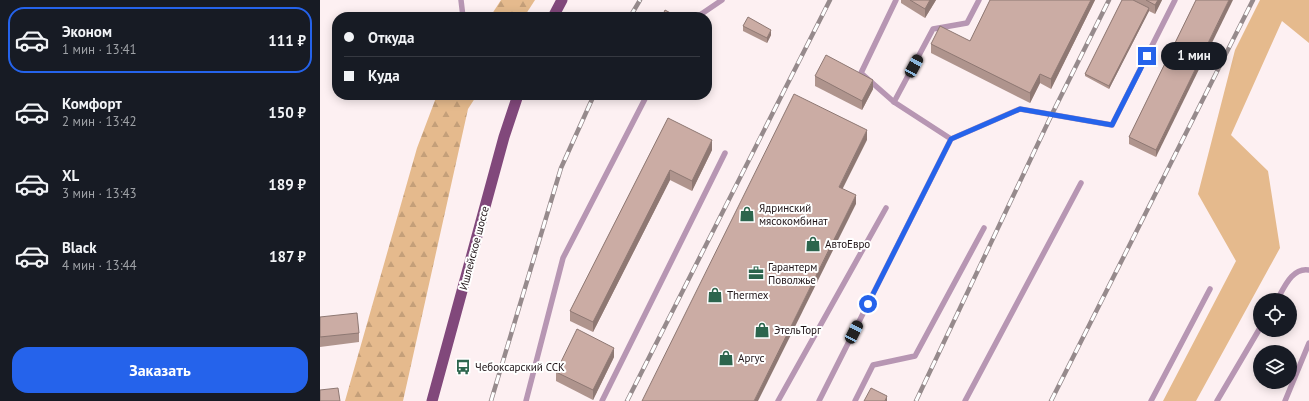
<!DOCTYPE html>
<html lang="ru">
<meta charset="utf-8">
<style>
body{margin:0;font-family:"PT Sans",sans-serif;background:#242831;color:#f1f3f6;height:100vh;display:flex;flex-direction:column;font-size:15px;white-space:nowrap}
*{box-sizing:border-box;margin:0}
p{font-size:13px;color:#9ea1a6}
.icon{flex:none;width:22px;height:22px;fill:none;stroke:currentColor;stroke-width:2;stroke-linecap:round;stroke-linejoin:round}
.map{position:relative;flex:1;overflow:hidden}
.details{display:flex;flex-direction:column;background:#171b24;width:320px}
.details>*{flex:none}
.top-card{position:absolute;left:12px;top:12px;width:380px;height:88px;border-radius:16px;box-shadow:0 2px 10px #0003;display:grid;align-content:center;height:88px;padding:0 12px;background:#171b24}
.tools{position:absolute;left:933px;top:293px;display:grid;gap:8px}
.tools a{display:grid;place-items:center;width:44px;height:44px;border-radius:50%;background:#171b24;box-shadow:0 2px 10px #0003;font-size:20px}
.end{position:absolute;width:18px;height:18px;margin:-9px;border:5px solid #2563eb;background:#fff;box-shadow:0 0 0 2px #fff}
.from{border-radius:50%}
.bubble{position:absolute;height:28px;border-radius:14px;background:#171b24;box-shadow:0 2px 10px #0003;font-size:13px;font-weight:800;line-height:28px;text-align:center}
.car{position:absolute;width:12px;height:24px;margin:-12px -6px;border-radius:5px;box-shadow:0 0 3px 1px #0007;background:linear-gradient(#222 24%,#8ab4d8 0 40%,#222 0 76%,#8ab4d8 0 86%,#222 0)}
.top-card b{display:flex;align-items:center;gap:14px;height:38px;font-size:15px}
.top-card b+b{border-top:1px solid #363941}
.top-card i{width:10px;height:10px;background:#f1f3f6}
ul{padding:7px 0 0;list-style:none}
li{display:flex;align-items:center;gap:12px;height:66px;margin:0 8px 6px;padding:0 4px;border:2px solid transparent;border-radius:16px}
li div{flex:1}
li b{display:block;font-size:15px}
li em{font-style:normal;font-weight:800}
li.selected{border-color:#2563eb}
li>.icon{width:36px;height:36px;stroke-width:1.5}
.action{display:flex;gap:8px;margin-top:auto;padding:8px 12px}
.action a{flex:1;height:46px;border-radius:16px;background:#2563eb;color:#fff;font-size:16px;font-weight:800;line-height:46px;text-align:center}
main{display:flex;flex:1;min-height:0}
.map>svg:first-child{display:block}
.grass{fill:#e5ba8d}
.forest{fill:url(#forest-firs)}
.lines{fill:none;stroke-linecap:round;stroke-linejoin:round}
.service{stroke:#b796b3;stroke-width:5.5}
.primary{stroke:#81487b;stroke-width:11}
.rail-casing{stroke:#968a8c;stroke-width:4.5}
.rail{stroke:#fff;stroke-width:3;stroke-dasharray:9;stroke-linecap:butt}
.wall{fill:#af948d}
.shaded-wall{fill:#8e7873}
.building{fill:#cbaca4;stroke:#8e7873}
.route{stroke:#2563eb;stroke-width:5}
.labels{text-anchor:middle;stroke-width:4;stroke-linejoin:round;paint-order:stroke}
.poi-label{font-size:11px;fill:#1e1316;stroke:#fff;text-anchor:start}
.street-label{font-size:11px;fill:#1e1316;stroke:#fff}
</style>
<main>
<section class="details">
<ul>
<li class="selected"><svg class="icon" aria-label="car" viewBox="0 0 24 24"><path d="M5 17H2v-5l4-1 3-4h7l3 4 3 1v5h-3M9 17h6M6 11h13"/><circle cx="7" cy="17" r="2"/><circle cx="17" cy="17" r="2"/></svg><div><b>Эконом</b><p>1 мин · 13:41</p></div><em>111 ₽</em></li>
<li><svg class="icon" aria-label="car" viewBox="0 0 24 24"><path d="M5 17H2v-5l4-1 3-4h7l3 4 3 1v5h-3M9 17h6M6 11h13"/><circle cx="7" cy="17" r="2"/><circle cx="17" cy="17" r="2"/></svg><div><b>Комфорт</b><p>2 мин · 13:42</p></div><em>150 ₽</em></li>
<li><svg class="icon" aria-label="car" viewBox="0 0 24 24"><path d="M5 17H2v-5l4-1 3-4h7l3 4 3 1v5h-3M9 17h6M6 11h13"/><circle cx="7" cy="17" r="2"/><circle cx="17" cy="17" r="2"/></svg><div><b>XL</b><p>3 мин · 13:43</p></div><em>189 ₽</em></li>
<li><svg class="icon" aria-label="car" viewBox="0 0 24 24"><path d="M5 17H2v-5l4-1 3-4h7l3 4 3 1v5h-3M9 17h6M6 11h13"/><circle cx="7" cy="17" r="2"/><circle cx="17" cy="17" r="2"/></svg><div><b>Black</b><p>4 мин · 13:44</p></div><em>187 ₽</em></li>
</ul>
<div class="action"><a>Заказать</a></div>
</section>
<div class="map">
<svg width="989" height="401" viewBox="0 0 989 401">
<defs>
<pattern id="forest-firs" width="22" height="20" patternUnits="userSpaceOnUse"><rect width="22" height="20" fill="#e5ba8d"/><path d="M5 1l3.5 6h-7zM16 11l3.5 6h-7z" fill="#c49f79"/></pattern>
</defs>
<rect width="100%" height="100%" fill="#fdf0f2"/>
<path class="grass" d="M940 0H989V43L962 21 911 135 948 171 960 248 876 401H843L916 261 878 194 915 50Z"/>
<g class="forest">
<path d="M181 0H215L204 17H170Z"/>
<path d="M117 95H157L148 109 83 401H25L97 148Z"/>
</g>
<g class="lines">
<g class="service">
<path d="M141 0 143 17"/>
<path d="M377 17 402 0"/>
<path d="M574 102 541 73 576 0"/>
<path d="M631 139 574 102 613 29 647 23 659 0"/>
<path d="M957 300C964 288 972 267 989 270"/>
<path d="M206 401 243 258 327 95"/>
<path d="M282 401 405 153"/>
<path d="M458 401 566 208"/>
<path d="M499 401 631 139 700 109 792 125 855 0"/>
<path d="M535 401 553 365 595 356 664 228"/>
<path d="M645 401 761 183"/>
<path d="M831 401 890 289"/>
<path d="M897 401 940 328"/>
<path d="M965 401 989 343"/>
</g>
<g class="primary">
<path d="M233 17 242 0"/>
<path d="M112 401 184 137 198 95"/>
</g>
<g class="rail-casing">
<g id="rail">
<path d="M310 17 320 0"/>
<path d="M171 401 241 168 274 95"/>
<path d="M307 401 510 0"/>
<path d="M596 401 732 114 789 0"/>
<path d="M731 401 933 0"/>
</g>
</g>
<use href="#rail" class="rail"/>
</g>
<g class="wall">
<path d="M581 0H616L605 18 581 3Z"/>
<path d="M670 0H775L731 89 720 83 710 103 611 53V44L650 41Z"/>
<path d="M802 0H842L835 14 829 11 789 89 765 76V74Z"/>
<path d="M876 0 836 157 809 144V137Z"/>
<path d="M423 26 451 35 447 43 423 31Z"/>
<path d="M495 76 553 89 542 110 495 86Z"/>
<path d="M348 118 392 150 372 191 350 180 273 332 250 321V311Z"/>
<path d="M0 317 39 333V342L0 347Z"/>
<path d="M294 357 273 400 236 381V372Z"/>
</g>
<g class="shaded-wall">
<path d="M610 0H616L605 18V9Z"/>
<path d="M771 0H775L731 89V79Z"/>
<path d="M838 0H842L835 14V5Z"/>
<path d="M909 0H913L836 157V150Z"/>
<path d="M829 8V11L789 89V86Z"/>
<path d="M451 30V35L447 43V38Z"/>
<path d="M720 74V83L710 103V93Z"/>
<path d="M553 80V89L542 110V101Z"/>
<path d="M547 130V140L519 196V187Z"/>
<path d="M392 140V150L372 191V181Z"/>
<path d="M350 170V180L273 332V322Z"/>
<path d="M536 195V204L438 401H434Z"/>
<path d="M294 348V357L273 400V390Z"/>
<path d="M567 396V401H565Z"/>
</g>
<g class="building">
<path d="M590 0H610L605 9Z"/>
<path d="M670 0H771L731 79 720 74 710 93 611 44 620 26 650 41Z"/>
<path d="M802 0H813L829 8 789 86 765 74Z"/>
<path d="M826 0H838L835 5Z"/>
<path d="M876 0H909L836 150 809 137Z"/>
<path d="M345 10 356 16V17H342Z"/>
<path d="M428 17 451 30 447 38 423 26Z"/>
<path d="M506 55 553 80 542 101 495 76Z"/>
<path d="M474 94 547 130 519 187 536 195 434 401H322Z"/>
<path d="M348 118 392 140 372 181 350 170 273 322 250 311Z"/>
<path d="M37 313 39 333 0 337V317Z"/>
<path d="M257 329 294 348 273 390 236 372Z"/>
<path d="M18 388 20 401H0V390Z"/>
<path d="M551 388 567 396 565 401H544Z"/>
</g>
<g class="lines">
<path class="route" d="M548 304 631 139 700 109 792 125 827 56"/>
</g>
<defs>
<g id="shop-bare" transform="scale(1.2)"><path d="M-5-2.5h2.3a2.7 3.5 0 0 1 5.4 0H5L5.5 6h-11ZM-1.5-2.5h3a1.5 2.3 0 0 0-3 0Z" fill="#2c654d" stroke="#fff" stroke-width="2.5" paint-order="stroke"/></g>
<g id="office-bare" transform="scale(1.2)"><path d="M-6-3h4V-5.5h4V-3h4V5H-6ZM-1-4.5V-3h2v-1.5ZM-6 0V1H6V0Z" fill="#2c654d" stroke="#fff" stroke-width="2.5" paint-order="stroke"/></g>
<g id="bus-bare" transform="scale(1.2)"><path d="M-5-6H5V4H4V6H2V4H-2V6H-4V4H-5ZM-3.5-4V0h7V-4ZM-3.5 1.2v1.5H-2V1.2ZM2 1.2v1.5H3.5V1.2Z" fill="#2c654d" stroke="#fff" stroke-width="2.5" paint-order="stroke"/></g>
</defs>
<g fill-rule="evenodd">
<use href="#shop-bare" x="427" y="214"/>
<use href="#shop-bare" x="493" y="244"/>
<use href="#office-bare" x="436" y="273"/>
<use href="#shop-bare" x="395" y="295"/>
<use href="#shop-bare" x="442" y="330"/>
<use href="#shop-bare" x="406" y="358"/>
<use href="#bus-bare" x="143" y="367"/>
</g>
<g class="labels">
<g class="poi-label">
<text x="439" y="212">Ядринский<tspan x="439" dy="13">мясокомбинат</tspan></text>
<text x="505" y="248">АвтоЕвро</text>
<text x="448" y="271">Гарантерм<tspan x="448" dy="13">Поволжье</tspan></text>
<text x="407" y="299">Thermex</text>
<text x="454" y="334">ЭтельТорг</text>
<text x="418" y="362">Аргус</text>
<text x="155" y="371">Чебоксарский ССК</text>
</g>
<g class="street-label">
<text transform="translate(154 248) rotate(-75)" y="4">Ишлейское шоссе</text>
</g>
</g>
</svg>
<div class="tools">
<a><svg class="icon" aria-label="locate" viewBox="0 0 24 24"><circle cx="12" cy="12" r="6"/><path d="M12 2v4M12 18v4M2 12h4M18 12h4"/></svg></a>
<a><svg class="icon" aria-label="layers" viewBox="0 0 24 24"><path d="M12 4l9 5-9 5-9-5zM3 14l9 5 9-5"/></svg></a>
</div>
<i class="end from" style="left:548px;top:304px"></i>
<i class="end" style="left:827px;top:56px"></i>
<div class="bubble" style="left:841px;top:42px;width:66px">1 мин</div>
<i class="car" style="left:594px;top:66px;rotate:28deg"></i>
<i class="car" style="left:534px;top:332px;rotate:27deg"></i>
<div class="top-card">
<b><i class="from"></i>Откуда</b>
<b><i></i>Куда</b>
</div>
</div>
</main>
